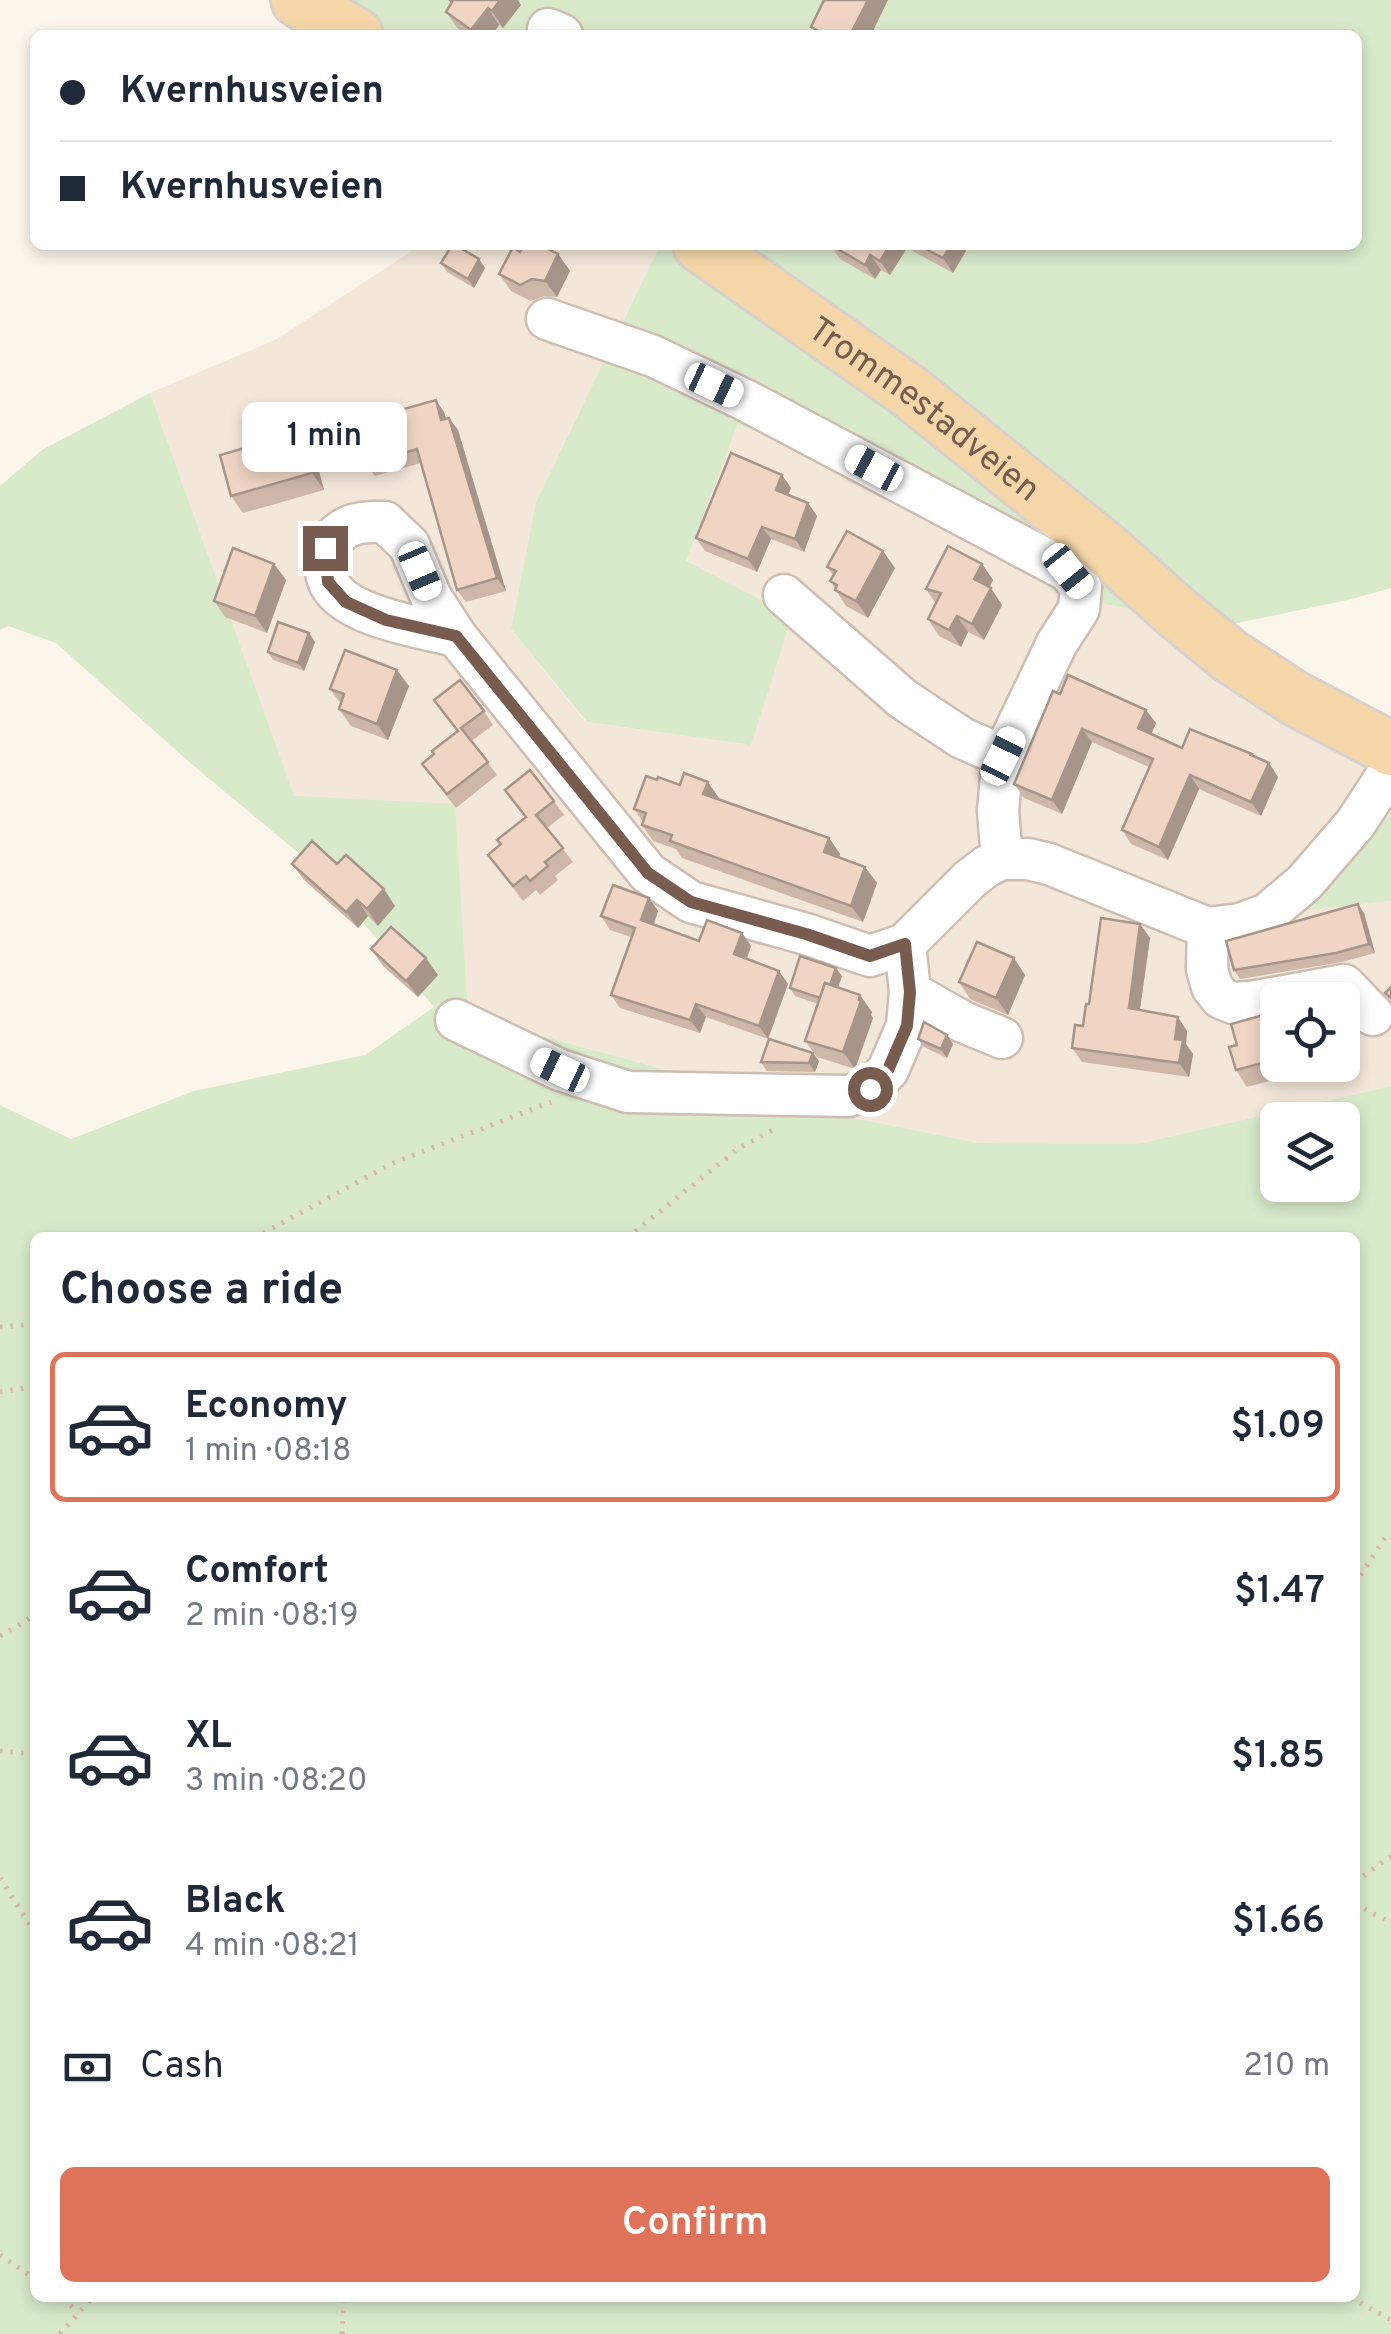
<!DOCTYPE html>
<meta charset="utf-8">
<style>
body{margin:0;font-family:Overpass,sans-serif;background:#f2f2f3;color:#1f2937;height:100vh;display:flex;flex-direction:column;font-size:38px;white-space:nowrap}
*{box-sizing:border-box;margin:0}
p{font-size:32px;color:#747a83}
.icon{flex:none;width:55px;height:55px;fill:none;stroke:currentColor;stroke-width:2;stroke-linecap:round;stroke-linejoin:round}
.map{position:relative;flex:1;overflow:hidden}
.sheet{position:absolute;left:30px;top:1232px;width:1330px;height:1070px;display:flex;flex-direction:column;background:#fff;border-radius:15px;box-shadow:0 5px 15px #0003}
.sheet>*{flex:none}
.hud{position:absolute;left:30px;top:30px;width:1332px;height:220px;border-radius:15px;box-shadow:0 5px 15px #0003;display:grid;align-content:center;height:220px;padding:0 30px;background:#fff}
.controls{position:absolute;left:1260px;top:982px;display:grid;gap:20px}
.controls a{display:grid;place-items:center;width:100px;height:100px;border-radius:15px;background:#fff;box-shadow:0 5px 15px #0003;font-size:50px}
.end{position:absolute;width:45px;height:45px;margin:-22px;border:12px solid #775c4f;background:#fff;box-shadow:0 0 0 5px #fff}
.from{border-radius:50%}
.bubble{position:absolute;height:70px;border-radius:15px;background:#fff;box-shadow:0 5px 15px #0003;font-size:32px;font-weight:600;line-height:70px;text-align:center}
.car{position:absolute;width:30px;height:60px;margin:-30px -15px;border-radius:12px;box-shadow:0 0 8px 2px #0007;background:linear-gradient(#fff 24%,#345 0 40%,#fff 0 76%,#345 0 86%,#fff 0)}
.hud b{display:flex;align-items:center;gap:35px;height:95px;font-size:38px}
.hud b+b{border-top:2px solid #e0e1e3}
.hud i{width:25px;height:25px;background:#1f2937}
ul{padding:0;list-style:none}
li{display:flex;align-items:center;gap:30px;height:150px;margin:0 20px 15px;padding:0 10px;border:5px solid transparent;border-radius:15px}
li div{flex:1}
li b{display:block;font-size:38px}
li em{font-style:normal;font-weight:600}
li.selected{border-color:#de7359}
li>.icon{width:90px;height:90px;stroke-width:1.5}
h2{padding:0 30px;font-size:45px;line-height:120px}
.pay{display:flex;align-items:center;gap:25px;height:110px;padding:0 30px;font-size:38px}
.pay p{margin-inline-start:auto}
.cta{display:flex;gap:20px;margin-top:auto;padding:20px 30px}
.cta a{flex:1;height:115px;border-radius:15px;background:#de7359;color:#fff;font-size:40px;font-weight:600;line-height:115px;text-align:center}
.map>svg:first-child{display:block}
.residential{fill:#f3e7da;fill-rule:evenodd}
.green{fill:#d8eaca;fill-rule:evenodd}
.lines{fill:none;stroke-linecap:round;stroke-linejoin:round}
.minor-casing{stroke:#cebdb1;stroke-width:45}
.major-casing{stroke:#d9d1ce;stroke-width:58}
.path{stroke:#d6b8a7;stroke-width:5;stroke-dasharray:2.5 8;stroke-linecap:butt}
.minor{stroke:#fff;stroke-width:40}
.major{stroke:#f6d7a9;stroke-width:52}
.wall{fill:#ceb7a9}
.shaded-wall{fill:#a8958a}
.building{fill:#f0d5c5;stroke:#a8958a;stroke-width:2.5}
.route{stroke:#775c4f;stroke-width:12}
.labels{text-anchor:middle;stroke-width:10;stroke-linejoin:round;paint-order:stroke}
.street-label{font-size:35px;fill:#775c4f;stroke:#fef9f2}
</style>
<div class="map">
<svg width="1391" height="2334" viewBox="0 0 1391 2334">
<rect width="100%" height="100%" fill="#fcf5ec"/>
<path class="residential" d="M421 245H660L536 502 511 629 586 722 752 745 686 561 736 425 842 457 1218 627 1391 765V814L1288 911 1391 901V1086L1137 1144 979 1143 814 1110 468 1016 294 797 150 393 277 339ZM1278 1000H1342V1065H1278Z"/>
<g class="green">
<path d="M339 0H1391V588L1352 599 1218 627 1057 594 937 505 842 457 737 425 686 561 792 616 751 745 587 722 511 629 536 502 660 245H1358V35H359Z"/>
<path d="M150 393 294 796 455 804 468 1016 814 1110 979 1143 1137 1144 1391 1086V2334H0V1105L71 1139 194 1091 365 1055 434 1007 320 871 188 761 56 643 8 626 0 630V486L42 450ZM1278 1120H1342V1185H1278ZM35 1238H1355V2298H35Z"/>
<path d="M1391 814V901L1287 912Z"/>
</g>
<g class="lines">
<g class="minor-casing">
<g id="minor">
<path d="M548 29 562 35"/>
<path d="M547 319 653 356 745 400 1068 571 1081 587 1079 609 1057 643 1003 756 998 811 1002 859"/>
<path d="M784 595 903 699 962 738 1003 756"/>
<path d="M456 636C423 628 340 616 328 580 324 571 326 557 325 548 342 524 357 521 385 522L409 545 431 597 456 636 648 873 691 902 806 934 870 956 905 944 970 879 987 866 1002 859H1028L1049 864 1208 928 1240 924 1267 914 1304 883 1355 824 1391 769"/>
<path d="M1208 928 1207 969 1212 987 1221 998 1233 1003 1251 1002 1344 985 1373 1015"/>
<path d="M910 992 963 1022 1002 1038"/>
<path d="M456 1020 560 1070 628 1092 848 1096 870 1089 888 1070 907 1026 910 992 905 944"/>
</g>
</g>
<g class="major-casing">
<g id="major">
<path d="M298 0 356 35"/>
<path id="s1" d="M700 245 910 392 1108 551 1175 611 1230 656 1296 699 1391 749"/>
</g>
</g>
<g class="path">
<path d="M254 1238 393 1163 551 1102"/>
<path d="M627 1238 739 1148 773 1130"/>
<path d="M0 1327 35 1324"/>
<path d="M0 1392 35 1386"/>
<path d="M1355 1584 1386 1536 1391 1533"/>
<path d="M0 1636 35 1615"/>
<path d="M0 1751 35 1754"/>
<path d="M0 1878 35 1933"/>
<path d="M1355 1882 1391 1856"/>
<path d="M1355 1904 1391 1923"/>
<path d="M0 2255 35 2279"/>
<path d="M63 2298 78 2313"/>
<path d="M1351 2298 1391 2320"/>
<path d="M60 2334 92 2298"/>
<path d="M342 2334 344 2298"/>
</g>
<use href="#minor" class="minor"/>
<use href="#major" class="major"/>
</g>
<g class="wall">
<path d="M450 0 521 5 503 28 499 25 492 35H466L457 28 446 12 452 3Z"/>
<path d="M830 245H984L967 249 953 273 907 248 890 275 881 270 875 279 840 259Z"/>
<path d="M558 254 570 271 557 297 544 296 531 301 511 291 499 274Z"/>
<path d="M479 259 485 268 474 288 447 272 441 263Z"/>
<path d="M444 412 446 419 449 418 458 430 506 591 466 602 457 590 421 463 375 476 366 464Z"/>
<path d="M301 432 313 449 324 490 243 513 231 496Z"/>
<path d="M791 488 788 495 808 503 817 516 804 552 771 539 757 572 705 551 696 538Z"/>
<path d="M274 564 286 580 267 633 225 617 214 601Z"/>
<path d="M982 564 993 580 989 587 1002 605 984 640 968 632 961 647 939 636 928 619 936 604 926 589Z"/>
<path d="M827 567 895 568 868 618 846 606 830 581 833 575Z"/>
<path d="M309 633 315 642 304 671 273 660 268 652Z"/>
<path d="M409 686 388 740 351 726 339 709 341 704 330 689Z"/>
<path d="M1060 694 1146 710 1156 723 1151 734 1182 748 1254 756 1278 777 1261 816 1199 789 1168 860 1131 844 1122 830 1149 767 1092 742 1062 814 1024 798 1014 784Z"/>
<path d="M434 700 484 711 493 725 472 741 497 775 456 808 422 764 457 731Z"/>
<path d="M505 790 554 801 564 815 547 828 573 862 555 876 558 880 540 895 536 890 523 901 488 855 501 845 526 818Z"/>
<path d="M719 798 829 838 840 854 839 858 865 867 877 883 863 922 682 858 676 849 653 841 642 825 643 822 634 809Z"/>
<path d="M292 864H337L395 906 378 926 368 916 358 928 304 880Z"/>
<path d="M649 898 658 911 654 925 699 941 742 933 751 946 747 959 779 971 788 984 768 1039 706 1017 700 1033 620 1008 611 995 631 937 610 930 601 916Z"/>
<path d="M1364 913 1375 953 1342 962 1240 979 1234 970Z"/>
<path d="M1140 924 1150 938 1140 1010 1187 1031 1186 1044 1193 1054 1189 1077 1082 1062 1072 1048 1083 1026 1089 1004Z"/>
<path d="M371 949 438 975 418 997 383 966Z"/>
<path d="M1025 975 1008 1015 970 999 959 982Z"/>
<path d="M842 976 838 988 872 1012 871 1015 873 1018 855 1069 817 1057 805 1041 818 1004 795 996 790 988Z"/>
<path d="M1278 1011V1065H1327L1247 1087 1236 1070 1237 1045Z"/>
<path d="M1342 1030 1346 1036 1353 1058 1342 1061Z"/>
<path d="M918 1039 953 1044 947 1058 924 1047Z"/>
<path d="M813 1053 819 1061 815 1072 767 1071 761 1062Z"/>
</g>
<g class="shaded-wall">
<path d="M500 0H518L521 5 503 28 492 11Z"/>
<path d="M868 0H888L871 35H850Z"/>
<path d="M488 8 499 25 492 35H474L471 30Z"/>
<path d="M890 245H905L907 248 890 275 880 261Z"/>
<path d="M951 245H964L967 249 953 273 943 258Z"/>
<path d="M558 254 570 271 557 297 545 281Z"/>
<path d="M870 255 881 270 875 279 865 265Z"/>
<path d="M479 259 485 268 474 288 468 279Z"/>
<path d="M436 400 444 412 450 432 441 420Z"/>
<path d="M449 418 458 430 506 591 497 578Z"/>
<path d="M301 432 313 449 324 490 312 473Z"/>
<path d="M782 475 791 488 785 503 776 490Z"/>
<path d="M808 503 817 516 804 552 795 539Z"/>
<path d="M762 527 771 539 757 572 748 559Z"/>
<path d="M883 551 895 568 868 618 856 601Z"/>
<path d="M274 564 286 580 267 633 255 616Z"/>
<path d="M982 564 993 580 985 596 974 579Z"/>
<path d="M991 588 1002 605 984 640 972 624Z"/>
<path d="M957 616 968 632 961 647 949 630Z"/>
<path d="M309 633 315 642 304 671 298 663Z"/>
<path d="M397 670 409 686 388 740 377 724Z"/>
<path d="M1146 710 1156 723 1148 742 1138 728Z"/>
<path d="M1082 729 1092 742 1062 814 1052 800Z"/>
<path d="M1269 763 1278 777 1261 816 1251 802Z"/>
<path d="M1190 775 1199 789 1168 860 1159 847Z"/>
<path d="M708 782 719 798 715 810 703 794Z"/>
<path d="M829 838 840 854 836 869 824 852Z"/>
<path d="M865 867 877 883 863 922 851 906Z"/>
<path d="M384 889 395 906 378 926 367 909Z"/>
<path d="M649 898 658 911 650 933 641 920Z"/>
<path d="M357 900 368 916 358 928 346 912Z"/>
<path d="M1358 904 1364 913 1375 953 1369 944Z"/>
<path d="M1140 924 1150 938 1138 1022 1129 1008Z"/>
<path d="M742 933 751 946 743 967 734 954Z"/>
<path d="M426 958 438 975 418 997 406 981Z"/>
<path d="M1014 958 1025 975 1008 1015 996 998Z"/>
<path d="M836 968 842 976 831 1009 825 1000Z"/>
<path d="M779 971 788 984 768 1039 759 1026Z"/>
<path d="M860 995 872 1012 871 1015 873 1018 855 1069 843 1052Z"/>
<path d="M696 1004 706 1017 700 1033 690 1020Z"/>
<path d="M1178 1017 1187 1031 1186 1044 1193 1054 1189 1077 1179 1063 1175 1039Z"/>
<path d="M1342 1030 1346 1036 1353 1058 1342 1044Z"/>
<path d="M947 1035 953 1044 947 1058 941 1049Z"/>
<path d="M813 1053 819 1061 815 1072 809 1063Z"/>
</g>
<g class="building">
<path d="M450 0H500L492 11 488 8 471 30 446 12 452 2Z"/>
<path d="M824 0H868L850 35H827L811 27Z"/>
<path d="M452 245H455L479 259 468 279 441 263Z"/>
<path d="M524 245H540L558 254 545 281 532 279 520 285 499 274 513 247 520 252Z"/>
<path d="M831 245H890L880 261 870 255 865 265Z"/>
<path d="M918 245H951L943 258Z"/>
<path d="M436 400 441 420 449 418 497 578 457 590 417 449 366 464 354 423Z"/>
<path d="M301 432 312 473 231 496 220 455Z"/>
<path d="M731 453 782 475 776 490 808 503 795 539 762 527 748 559 696 538Z"/>
<path d="M847 531 883 551 856 601 835 590 837 585 830 581 836 571 827 567Z"/>
<path d="M948 546 982 564 974 579 991 588 972 624 957 616 949 630 928 619 941 593 926 589Z"/>
<path d="M233 548 274 564 255 616 214 601Z"/>
<path d="M278 622 309 633 298 663 268 652Z"/>
<path d="M345 650 397 670 377 724 339 709 344 694 330 689Z"/>
<path d="M1068 675 1146 710 1138 728 1182 748 1190 729 1252 754 1251 755 1269 763 1251 802 1190 775 1159 847 1122 830 1153 759 1082 729 1052 800 1014 784 1053 691 1060 694Z"/>
<path d="M460 680 484 711 461 728 488 762 447 794 422 764 434 754 432 751 458 731 434 700Z"/>
<path d="M530 770 554 801 536 815 563 848 545 862 548 866 530 881 526 876 513 886 488 855 501 844 497 840 526 817 505 790Z"/>
<path d="M684 773 708 782 703 794 829 838 824 852 865 867 851 906 670 841 672 835 642 825 646 813 634 809 646 776 657 780 658 777 680 785Z"/>
<path d="M312 841 337 864 346 855 384 889 367 909 357 900 346 912 292 864Z"/>
<path d="M613 885 649 898 641 920 699 941 707 920 742 933 734 954 779 971 759 1026 696 1004 690 1020 611 995 635 928 601 916Z"/>
<path d="M1358 904 1369 944 1336 953 1234 970 1226 941Z"/>
<path d="M1101 918 1140 924 1129 1008 1178 1017 1175 1039 1183 1040 1179 1063 1072 1048 1075 1025 1083 1026 1086 1004H1089Z"/>
<path d="M391 927 426 958 406 981 371 949Z"/>
<path d="M977 942 1014 958 996 998 959 982Z"/>
<path d="M800 956 836 968 830 985 825 983 820 998 790 988Z"/>
<path d="M825 983 860 995 859 1000 861 1001 843 1052 805 1041Z"/>
<path d="M1391 987V998L1385 993Z"/>
<path d="M1278 1011V1059L1236 1070 1229 1047 1237 1045 1231 1024Z"/>
<path d="M924 1022 947 1035 941 1049 918 1039Z"/>
<path d="M769 1039 813 1053 809 1063 761 1062Z"/>
</g>
<g class="lines">
<path class="route" d="M325 548 328 582 346 602 386 620 456 636 648 873 691 902 806 934 870 956 905 944 910 992 907 1026 888 1070 870 1089"/>
</g>
<g class="labels">
<g class="street-label">
<text dy="12" stroke="none"><textPath href="#s1" startOffset="278">Trommestadveien</textPath></text>
</g>
</g>
</svg>
<div class="controls">
<a><svg class="icon" aria-label="locate" viewBox="0 0 24 24"><circle cx="12" cy="12" r="6"/><path d="M12 2v4M12 18v4M2 12h4M18 12h4"/></svg></a>
<a><svg class="icon" aria-label="layers" viewBox="0 0 24 24"><path d="M12 4l9 5-9 5-9-5zM3 14l9 5 9-5"/></svg></a>
</div>
<i class="end from" style="left:870px;top:1089px"></i>
<i class="end" style="left:325px;top:548px"></i>
<div class="bubble" style="left:242px;top:402px;width:165px">1 min</div>
<i class="car" style="left:714px;top:385px;rotate:115deg"></i>
<i class="car" style="left:874px;top:468px;rotate:298deg"></i>
<i class="car" style="left:420px;top:571px;rotate:157deg"></i>
<i class="car" style="left:1068px;top:571px;rotate:141deg"></i>
<i class="car" style="left:1003px;top:756px;rotate:26deg"></i>
<i class="car" style="left:560px;top:1070px;rotate:295deg"></i>
<div class="hud">
<b><i class="from"></i>Kvernhusveien</b>
<b><i></i>Kvernhusveien</b>
</div>
<section class="sheet">
<h2>Choose a ride</h2>
<ul>
<li class="selected"><svg class="icon" aria-label="car" viewBox="0 0 24 24"><path d="M5 17H2v-5l4-1 3-4h7l3 4 3 1v5h-3M9 17h6M6 11h13"/><circle cx="7" cy="17" r="2"/><circle cx="17" cy="17" r="2"/></svg><div><b>Economy</b><p>1 min · 08:18</p></div><em>$1.09</em></li>
<li><svg class="icon" aria-label="car" viewBox="0 0 24 24"><path d="M5 17H2v-5l4-1 3-4h7l3 4 3 1v5h-3M9 17h6M6 11h13"/><circle cx="7" cy="17" r="2"/><circle cx="17" cy="17" r="2"/></svg><div><b>Comfort</b><p>2 min · 08:19</p></div><em>$1.47</em></li>
<li><svg class="icon" aria-label="car" viewBox="0 0 24 24"><path d="M5 17H2v-5l4-1 3-4h7l3 4 3 1v5h-3M9 17h6M6 11h13"/><circle cx="7" cy="17" r="2"/><circle cx="17" cy="17" r="2"/></svg><div><b>XL</b><p>3 min · 08:20</p></div><em>$1.85</em></li>
<li><svg class="icon" aria-label="car" viewBox="0 0 24 24"><path d="M5 17H2v-5l4-1 3-4h7l3 4 3 1v5h-3M9 17h6M6 11h13"/><circle cx="7" cy="17" r="2"/><circle cx="17" cy="17" r="2"/></svg><div><b>Black</b><p>4 min · 08:21</p></div><em>$1.66</em></li>
</ul>
<div class="pay"><svg class="icon" aria-label="cash" viewBox="0 0 24 24"><path d="M3 7h18v10H3z"/><circle cx="12" cy="12" r="2"/></svg>Cash<p>210 m</p></div>
<div class="cta"><a>Confirm</a></div>
</section>
</div>
